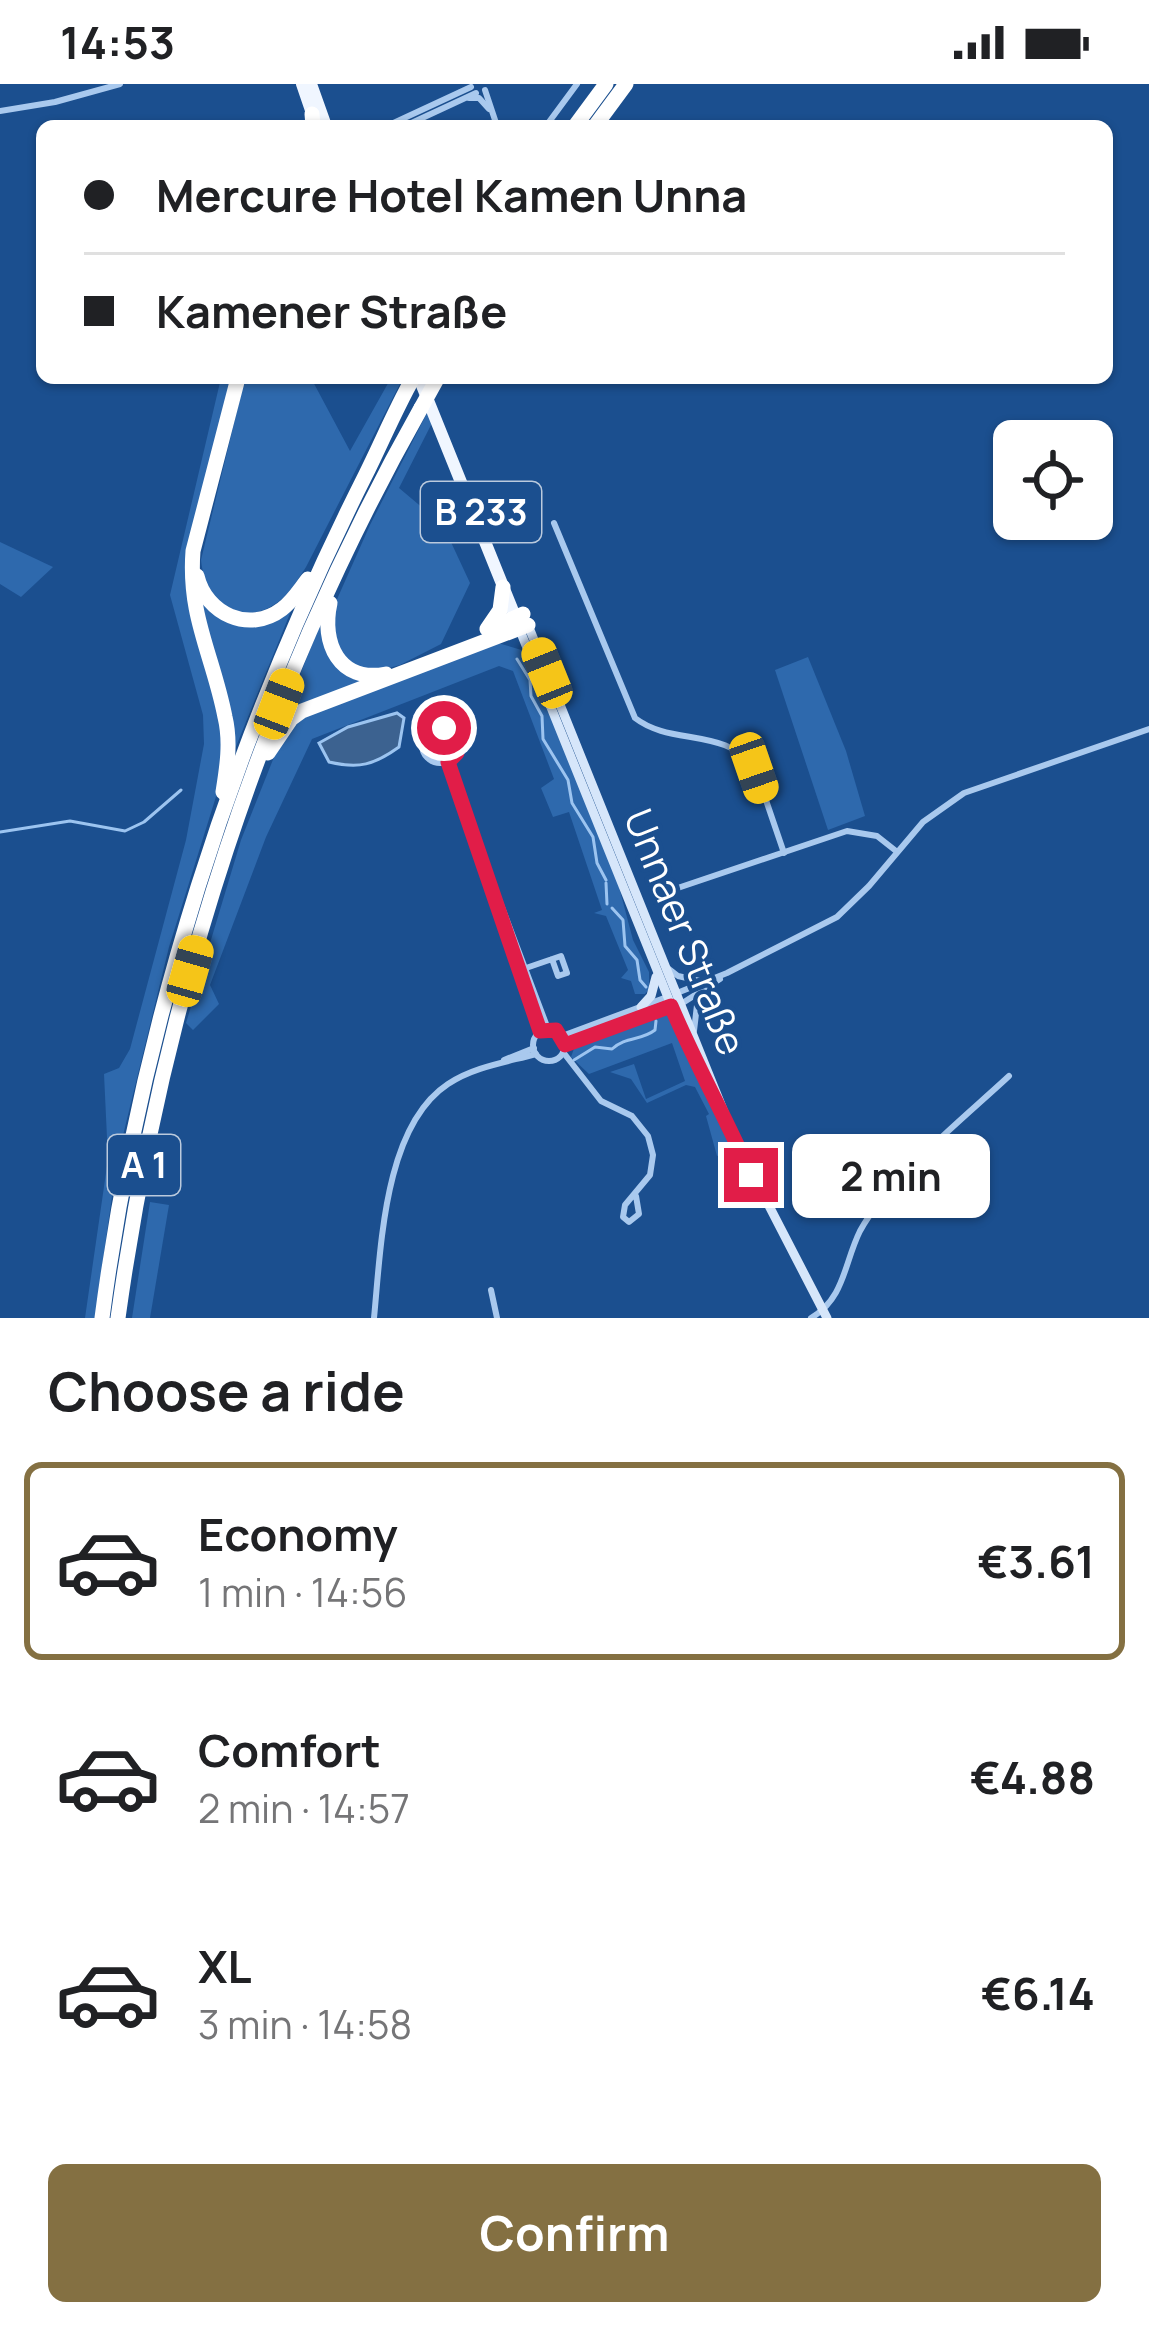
<!DOCTYPE html>
<meta charset="utf-8">
<style>
body{margin:0;font-family:Manrope,sans-serif;background:#f2f2f2;color:#202124;height:100vh;display:flex;flex-direction:column;font-size:45px;white-space:nowrap}
*{box-sizing:border-box;margin:0}
p{font-size:39px;color:#757577}
.icon{flex:none;width:66px;height:66px;fill:none;stroke:currentColor;stroke-width:2;stroke-linecap:round;stroke-linejoin:round}
.map{position:relative;height:1234px;overflow:hidden}
.drawer{display:flex;flex-direction:column;background:#fff;flex:1}
.drawer>*{flex:none}
.banner{position:absolute;left:36px;top:36px;width:1077px;height:264px;border-radius:18px;box-shadow:0 3px 9px #0004;display:grid;align-content:center;height:264px;padding:0 48px;background:#fff}
.buttons{position:absolute;left:993px;top:336px;display:grid;gap:24px}
.buttons a{display:grid;place-items:center;width:120px;height:120px;border-radius:18px;background:#fff;box-shadow:0 3px 9px #0004;font-size:60px}
.end{position:absolute;width:54px;height:54px;margin:-27px;border:15px solid #e11d48;background:#fff;box-shadow:0 0 0 6px #fff}
.from{border-radius:50%}
.bubble{position:absolute;height:84px;border-radius:18px;background:#fff;box-shadow:0 3px 9px #0004;font-size:39px;font-weight:700;line-height:84px;text-align:center}
.car{position:absolute;width:36px;height:72px;margin:-36px -18px;border-radius:15px;box-shadow:0 0 9px 3px #0007;background:linear-gradient(#f5c518 24%,#345 0 40%,#f5c518 0 76%,#345 0 86%,#f5c518 0)}
.banner b{display:flex;align-items:center;gap:42px;height:114px;font-size:45px}
.banner b+b{border-top:3px solid #e0e0e0}
.banner i{width:30px;height:30px;background:#202124}
ul{padding:0;list-style:none}
li{display:flex;align-items:center;gap:36px;height:198px;margin:0 24px 18px;padding:0 24px;border:6px solid transparent;border-radius:18px}
li div{flex:1}
li b{display:block;font-size:45px}
li em{font-style:normal;font-weight:700}
li.current{border-color:#847042}
li>.icon{width:108px;height:108px;stroke-width:1.5}
h2{padding:0 48px;font-size:54px;line-height:144px}
.primary-button{display:flex;gap:24px;margin-top:auto;padding:24px 48px}
.primary-button a{flex:1;height:138px;border-radius:18px;background:#847042;color:#fff;font-size:48px;font-weight:700;line-height:138px;text-align:center}
.status{display:flex;justify-content:space-between;align-items:center;height:84px;padding:0 60px;background:#fff;direction:ltr}
.status svg{height:33px;fill:currentColor}
.map>svg:first-child{display:block}
.green{fill:#2e69ad}
.water{fill:#3c6290;stroke:#9cc4f0;stroke-width:3}
.lines{fill:none;stroke-linecap:round;stroke-linejoin:round}
.stream{stroke:#9cc4f0;stroke-width:3}
.street{stroke:#a9c9ee;stroke-width:6}
.secondary{stroke:#d6e6fa;stroke-width:9}
.primary{stroke:#f0f6ff;stroke-width:12}
.highway{stroke:#fff;stroke-width:15}
.highway-bridge{stroke:#fff;stroke-width:15}
.route{stroke:#e11d48;stroke-width:15}
.labels{text-anchor:middle;stroke-width:9;stroke-linejoin:round;paint-order:stroke}
.shield{fill:#1b4f8f;stroke:#bbcadd;stroke-width:3}
.shield-label{font-size:36px;font-weight:bold;fill:#fff}
.street-label{font-size:39px;fill:#fff;stroke:#1b4f8f}
</style>
<div class="status"><b>14:53</b><svg viewBox="0 0 49 12"><path d="M0 12V9h3v3zM5 12V6h3v6zM10 12V3h3v9zM15 12V0h3v12zM26 1h20v11H26zM47 4h2v5h-2z"/></svg></div>
<div class="map">
<svg width="1149" height="1234" viewBox="0 0 1149 1234">
<rect width="100%" height="100%" fill="#1b4f8f"/>
<g class="green">
<path d="M221 294H234L190 465 186 505 221 636 224 669 219 703 169 863 117 1076 95 1234H85L108 1075 104 990 119 984 130 965 186 756 204 660 203 631 170 511Z"/>
<path d="M249 294H311L350 367 391 294H403L306 483C295 500 285 517 266 525 228 541 204 509 201 476L243 302Z"/>
<path d="M427 329 432 339 399 404 443 441 470 499 441 560 400 581 374 588 352 582 335 568 334 522 370 441Z"/>
<path d="M0 458 53 483 21 513 0 500Z"/>
<path d="M197 506 246 538 293 522 233 670Z"/>
<path d="M320 541 323 556 372 596 281 638Z"/>
<path d="M498 559 525 567 614 784 633 856 649 888V905L645 910H635L631 897 621 894 628 886 606 832 594 829 602 826 569 728 553 733 541 704 554 695 513 587 499 582 312 655 266 753 210 901 219 920 193 946 186 939 241 756 282 653 302 634Z"/>
<path d="M808 573 846 667 865 732 828 746 775 586Z"/>
<path d="M665 929 675 940 738 1077 732 1079 725 1069 717 1072 706 1032 709 1030 695 1003 686 1001 647 1019 631 995 610 988 634 980 646 1015 685 997 672 959 589 990 571 973 576 959Z"/>
<path d="M150 1118 169 1121 150 1234H132Z"/>
</g>
<path class="water" d="M397 629 404 634 399 663C374 681 359 685 329 678L319 659 348 643Z"/>
<g class="lines">
<g class="stream">
<path d="M517 575 530 596 531 612 542 632 543 655 568 696 572 719 593 753 597 779 606 796"/>
<path d="M0 748 70 737 125 747 144 738 181 706"/>
<path d="M606 799 607 820"/>
<path d="M612 824 623 836 625 862 637 876 640 896 646 903"/>
<path d="M574 976 595 963 612 965C626 952 641 957 655 946L656 937"/>
</g>
<g class="street">
<path d="M485 6 497 42"/>
<path d="M469 14H479L489 25"/>
<path d="M0 27 55 18 120 0"/>
<path d="M387 42 471 3"/>
<path d="M405 42 476 9"/>
<path d="M546 42 577 0"/>
<path d="M554 439 635 634C671 662 725 643 755 684L784 769"/>
<circle cx="440" cy="661" r="18"/>
<path d="M447 678 548 945"/>
<path d="M465 734 540 947"/>
<path d="M657 811 847 747 877 752 896 767"/>
<path d="M669 885 678 892 700 897"/>
<path d="M523 886 526 884 561 872 567 889 558 892 552 875"/>
<path d="M677 909 727 889 837 833 869 802 923 738 964 709 1149 645"/>
<path d="M681 920 720 895"/>
<circle cx="549" cy="961" r="16"/>
<path d="M694 947 697 921 705 909"/>
<path d="M562 952 667 913"/>
<path d="M565 961 671 922"/>
<path d="M563 968 601 1017 632 1032 648 1052 653 1071 650 1091 625 1121 623 1133 629 1138 639 1130 636 1112"/>
<path d="M504 976 534 964"/>
<path d="M902 1095 923 1123"/>
<path d="M491 1206 497 1234"/>
<path d="M374 1234C381 1163 384 1042 448 1000 473 983 507 978 536 970"/>
<path d="M811 1234C845 1214 844 1179 860 1147 888 1095 965 1033 1009 992"/>
</g>
<g class="secondary">
<path d="M528 541 736 1058 827 1234"/>
<path d="M519 544 692 973 716 1016"/>
<path d="M641 923 651 912 656 893"/>
</g>
<g class="primary">
<path d="M302 0 315 38"/>
<path d="M311 0 326 42"/>
<path d="M419 294 517 537"/>
</g>
<g class="highway">
<path d="M312 30 313 42"/>
<path d="M575 42 606 0"/>
<path d="M595 42 626 0"/>
<path d="M197 492C206 530 249 550 282 525 293 517 300 505 308 495"/>
<path d="M330 519C321 559 339 599 386 590"/>
<path d="M496 542 523 530"/>
<path d="M487 545 500 526 503 503"/>
<path d="M268 669 291 635 302 627 528 541"/>
<path d="M223 708C227 683 231 658 225 633 213 571 188 533 193 467L238 294"/>
<path d="M102 1234C140 942 233 655 365 392 381 360 395 326 413 294"/>
<path d="M118 1234C162 916 263 604 421 324"/>
</g>
<path class="highway-bridge" d="M421 324 437 295"/>
</g>
<g class="lines">
<path class="route" d="M444 644 458 657 457 669 448 678 540 947 556 946 565 961 671 922C696 981 726 1034 751 1091"/>
</g>
<g class="labels">
<g class="shield">
<rect x="421" y="398" width="120" height="60" rx="9"/>
<rect x="108" y="1051" width="72" height="60" rx="9"/>
</g>
<g class="shield-label">
<text x="481" y="441">B 233</text>
<text x="144" y="1094">A 1</text>
</g>
<g class="street-label">
<text transform="translate(685 848) rotate(68)" y="14">Unnaer Straße</text>
</g>
</g>
</svg>
<div class="buttons">
<a><svg class="icon" aria-label="locate" viewBox="0 0 24 24"><circle cx="12" cy="12" r="6"/><path d="M12 2v4M12 18v4M2 12h4M18 12h4"/></svg></a>
</div>
<i class="end from" style="left:444px;top:644px"></i>
<i class="end" style="left:751px;top:1091px"></i>
<div class="bubble" style="left:792px;top:1050px;width:198px">2 min</div>
<i class="car" style="left:547px;top:589px;rotate:338deg"></i>
<i class="car" style="left:279px;top:620px;rotate:21deg"></i>
<i class="car" style="left:754px;top:684px;rotate:161deg"></i>
<i class="car" style="left:190px;top:887px;rotate:16deg"></i>
<div class="banner">
<b><i class="from"></i>Mercure Hotel Kamen Unna</b>
<b><i></i>Kamener Straße</b>
</div>
</div>
<section class="drawer">
<h2>Choose a ride</h2>
<ul>
<li class="current"><svg class="icon" aria-label="car" viewBox="0 0 24 24"><path d="M5 17H2v-5l4-1 3-4h7l3 4 3 1v5h-3M9 17h6M6 11h13"/><circle cx="7" cy="17" r="2"/><circle cx="17" cy="17" r="2"/></svg><div><b>Economy</b><p>1 min · 14:56</p></div><em>€3.61</em></li>
<li><svg class="icon" aria-label="car" viewBox="0 0 24 24"><path d="M5 17H2v-5l4-1 3-4h7l3 4 3 1v5h-3M9 17h6M6 11h13"/><circle cx="7" cy="17" r="2"/><circle cx="17" cy="17" r="2"/></svg><div><b>Comfort</b><p>2 min · 14:57</p></div><em>€4.88</em></li>
<li><svg class="icon" aria-label="car" viewBox="0 0 24 24"><path d="M5 17H2v-5l4-1 3-4h7l3 4 3 1v5h-3M9 17h6M6 11h13"/><circle cx="7" cy="17" r="2"/><circle cx="17" cy="17" r="2"/></svg><div><b>XL</b><p>3 min · 14:58</p></div><em>€6.14</em></li>
</ul>
<div class="primary-button"><a>Confirm</a></div>
</section>
